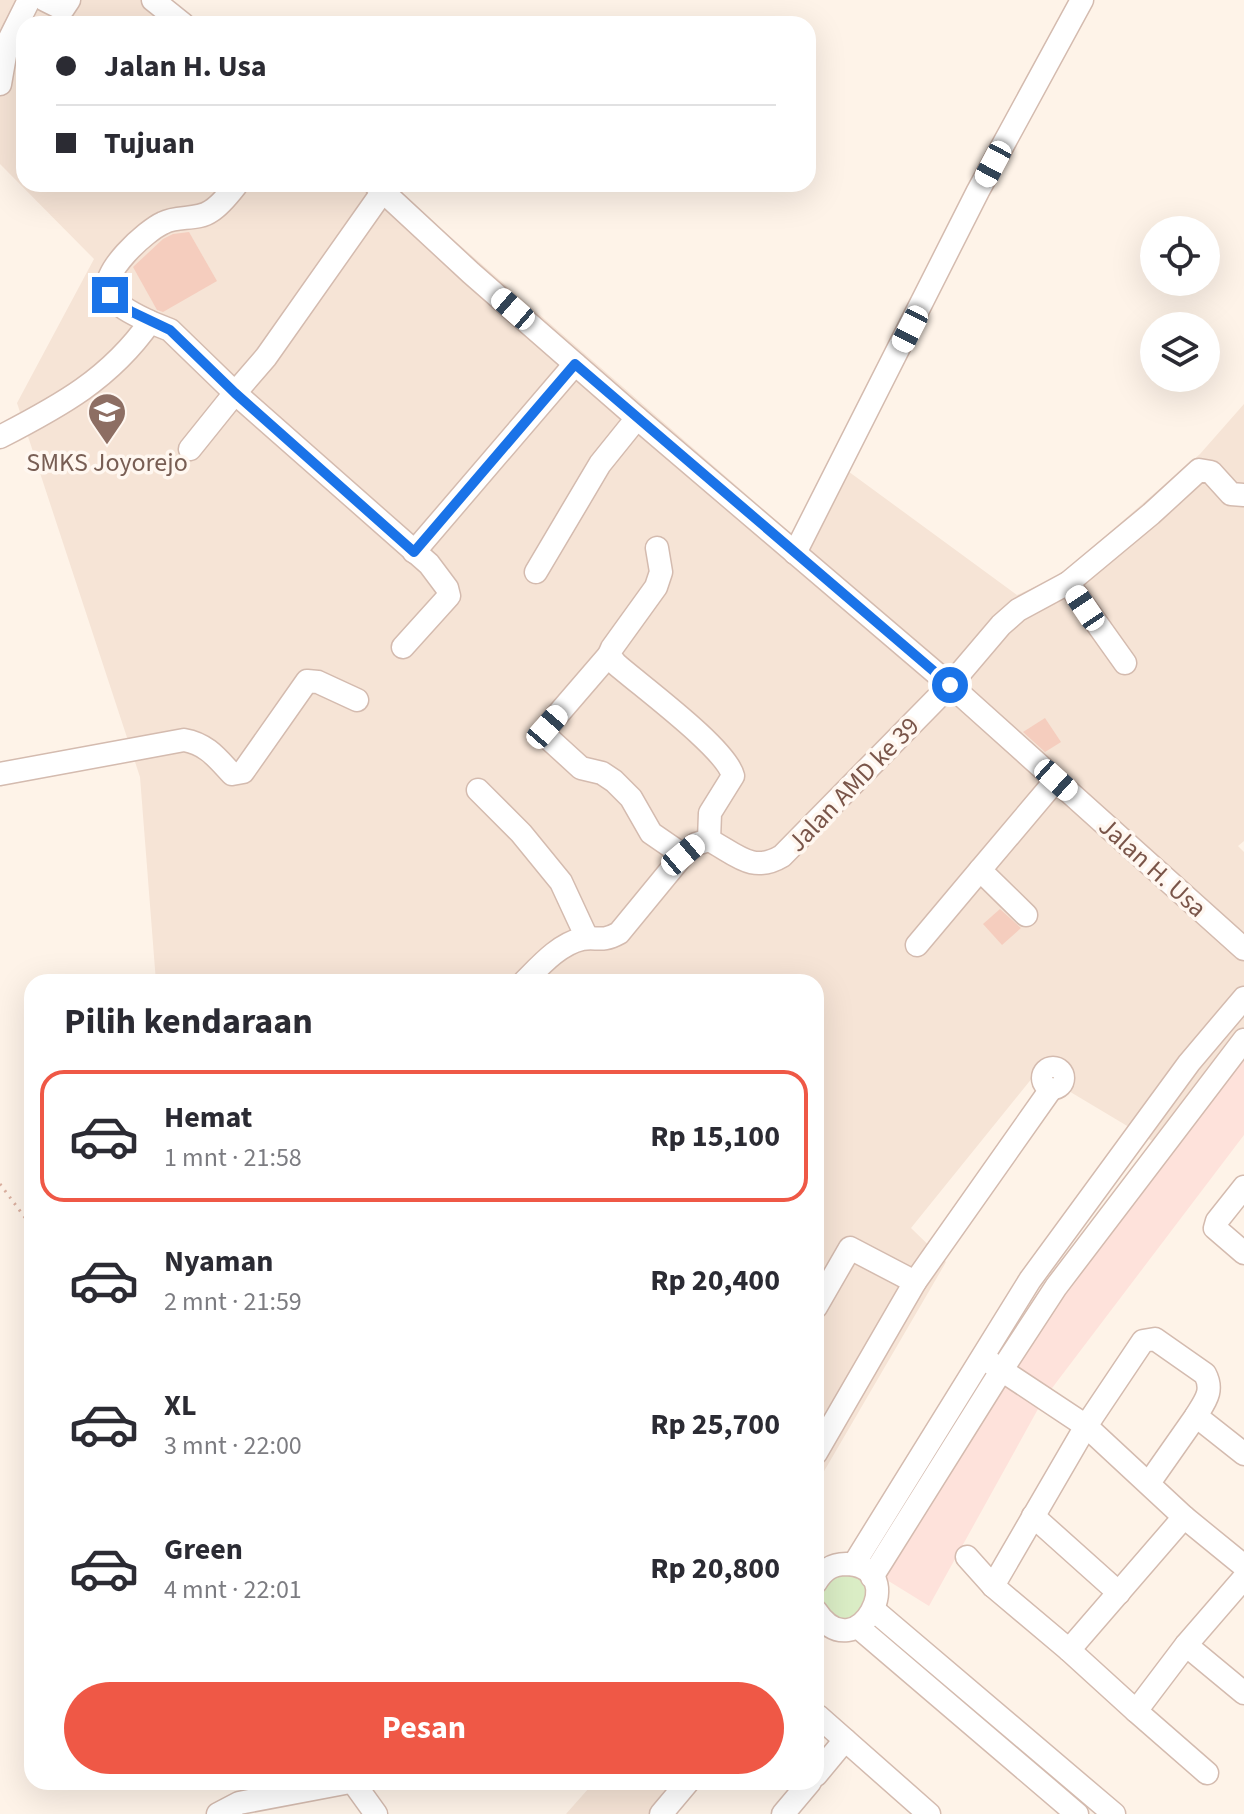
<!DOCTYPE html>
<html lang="id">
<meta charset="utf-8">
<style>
body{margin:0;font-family:"Source Sans 3",sans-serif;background:#f7f7f7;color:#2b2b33;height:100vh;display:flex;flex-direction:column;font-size:30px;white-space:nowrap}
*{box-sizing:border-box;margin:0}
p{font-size:26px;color:#7c7c81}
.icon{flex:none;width:44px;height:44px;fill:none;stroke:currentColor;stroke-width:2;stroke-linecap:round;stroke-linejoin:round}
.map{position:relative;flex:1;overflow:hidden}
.side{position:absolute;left:24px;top:974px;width:800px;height:816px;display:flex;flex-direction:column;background:#fff;border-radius:24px;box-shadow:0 8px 32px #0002}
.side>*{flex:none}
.banner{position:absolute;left:16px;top:16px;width:800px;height:176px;border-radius:24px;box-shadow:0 8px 32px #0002;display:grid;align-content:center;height:176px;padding:0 40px;background:#fff}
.tools{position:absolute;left:1140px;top:216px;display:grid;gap:16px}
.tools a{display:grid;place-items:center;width:80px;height:80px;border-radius:50%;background:#fff;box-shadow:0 8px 32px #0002;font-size:40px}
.end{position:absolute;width:36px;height:36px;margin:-18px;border:10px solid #1a73e8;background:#fff;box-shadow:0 0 0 4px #fff}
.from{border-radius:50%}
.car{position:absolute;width:24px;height:48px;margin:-24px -12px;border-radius:10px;box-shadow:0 0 6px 2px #0007;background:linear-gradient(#fff 24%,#345 0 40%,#fff 0 76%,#345 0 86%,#fff 0)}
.banner b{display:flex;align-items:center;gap:28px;height:76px;font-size:30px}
.banner b+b{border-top:2px solid #e1e1e2}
.banner i{width:20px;height:20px;background:#2b2b33}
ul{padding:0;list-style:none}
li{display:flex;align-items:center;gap:24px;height:132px;margin:0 16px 12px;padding:0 24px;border:4px solid transparent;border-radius:24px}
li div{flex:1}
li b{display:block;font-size:30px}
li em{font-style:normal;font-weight:700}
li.active{border-color:#ef5846}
li>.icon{width:72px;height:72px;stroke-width:1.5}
h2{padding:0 40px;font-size:36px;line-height:96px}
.cta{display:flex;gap:16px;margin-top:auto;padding:16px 40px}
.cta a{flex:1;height:92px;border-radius:48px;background:#ef5846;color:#fff;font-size:32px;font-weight:700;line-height:92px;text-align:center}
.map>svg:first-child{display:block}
.residential{fill:#f6e4d6}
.commercial{fill:#fee2db}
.green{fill:#daedc5}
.building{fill:#f5cdbe}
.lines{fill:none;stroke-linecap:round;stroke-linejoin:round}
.minor-casing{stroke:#d4bbaf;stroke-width:25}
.path{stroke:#dbb0a0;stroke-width:3;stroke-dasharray:2 6;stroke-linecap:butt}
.minor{stroke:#fff;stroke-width:22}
.route{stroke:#1a73e8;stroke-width:10}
.labels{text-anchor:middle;stroke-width:7;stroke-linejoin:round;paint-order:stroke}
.education-label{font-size:26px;fill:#785e54;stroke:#fff7f0}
.street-label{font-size:26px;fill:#7a5549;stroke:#fff7f0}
</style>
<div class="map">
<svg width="1244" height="1814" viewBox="0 0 1244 1814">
<rect width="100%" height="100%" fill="#fef3e8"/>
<g class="residential">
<path d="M0 0H161L190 24H24V184H387L439 227 801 542 841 466 1017 595 1059 576 1200 454 1244 404V841L1238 846 1244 852V1042L1159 1145 1037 1072 911 1228 946 1262 816 1485V982H156L140 777 17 403 94 259 0 164Z"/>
<path d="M583 1782H691L663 1814H566L589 1788Z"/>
</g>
<path class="commercial" d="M1244 1042V1135L1043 1400 929 1606 874 1572 1000 1361Z"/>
<path class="green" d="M833 1572 881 1579 850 1629 821 1602V1591Z"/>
<g class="building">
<path d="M189 232 217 281 163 312 157 310 133 267 163 239 173 234Z"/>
<path d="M1045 718 1061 742 1045 752 1023 732Z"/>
<path d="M1000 909 1021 928 1002 945 983 924Z"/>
</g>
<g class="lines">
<g class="minor-casing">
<g id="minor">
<path d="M45 0 63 9 69 0"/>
<path d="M153 0 183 24"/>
<path d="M0 84 7 44 29 0"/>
<path d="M375 184 471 273 637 418 950 685 1244 949"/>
<path d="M150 322C138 316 117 307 109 294 98 273 147 230 163 223 178 215 197 221 211 211 221 205 230 193 237 184"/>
<path d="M0 437C60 406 110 379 150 322L170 330 235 393 266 357 383 191"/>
<path d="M190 449 235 393 429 564 447 588 449 596 403 647"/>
<path d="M657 548 661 572 656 587 612 648 609 655 616 664C641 686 727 749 733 776L710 813 709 840"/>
<path d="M414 552 575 364"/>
<path d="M795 553 978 191 1082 0"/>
<path d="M536 572 600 464 637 418"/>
<path d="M1068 583 1125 663"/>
<path d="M609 655 547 727V737L581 768 602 773 614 781 631 798 651 833 683 855"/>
<path d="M0 774 184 740C207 744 217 758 232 774L243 772 307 681 318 682 357 700"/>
<path d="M478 790 521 833 561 882 587 938"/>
<path d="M1026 915 980 870 1056 780"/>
<path d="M917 945 980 870"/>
<path d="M524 982C540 966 559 944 582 939 597 936 601 943 619 933L683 855 696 844 709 840C736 854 752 874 782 856L950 685 1001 625 1018 610 1068 583 1151 514 1199 470 1211 472 1231 494 1244 495"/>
<circle cx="1053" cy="1078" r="10"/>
<path d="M1244 1187 1217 1221 1215 1228 1244 1253"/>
<path d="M816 1307 850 1248 915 1282"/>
<path d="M991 1363 1086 1426 1184 1517 1244 1566"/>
<path d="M816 1453 915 1282 1051 1089"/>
<path d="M1149 1483 1196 1416"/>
<path d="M1033 1516 1119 1593"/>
<path d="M967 1557 993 1586 1069 1650 1184 1517"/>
<path d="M854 1564 1030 1280 1189 1063 1244 998"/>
<path d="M872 1577 1001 1371 1056 1287 1244 1040"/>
<path d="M816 1582C823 1571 831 1564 846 1564 913 1566 857 1673 816 1611"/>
<path d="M993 1586 1086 1426 1143 1341 1155 1339 1205 1374C1214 1391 1205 1401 1196 1416L1244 1454"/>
<path d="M875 1611 1114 1814"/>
<path d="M858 1627 1077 1814"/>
<path d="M1186 1645 1244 1693"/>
<path d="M1069 1650 1136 1711 1186 1645 1244 1578"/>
<path d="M1136 1711 1207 1773"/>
<path d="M818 1716 929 1814"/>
<path d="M816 1775 845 1740"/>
<path d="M353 1782 376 1814"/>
<path d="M218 1814 239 1803 350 1782"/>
<path d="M661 1814 688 1782"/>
<path d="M783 1814 810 1782"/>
</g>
</g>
<path class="path" d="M0 1184 32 1227"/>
<use href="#minor" class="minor"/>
</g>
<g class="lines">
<path class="route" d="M110 295 130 311 170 330 235 393 414 552 575 364 950 685"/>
</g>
<defs>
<g id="school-pin" transform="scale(2)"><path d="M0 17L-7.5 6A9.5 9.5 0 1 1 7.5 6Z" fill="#8d6e63" stroke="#fff7f0"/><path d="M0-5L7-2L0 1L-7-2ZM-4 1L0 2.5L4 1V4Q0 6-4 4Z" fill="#fff"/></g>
</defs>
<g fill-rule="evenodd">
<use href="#school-pin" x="107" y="412"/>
</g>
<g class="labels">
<g class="education-label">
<text x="107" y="471">SMKS Joyorejo</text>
</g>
<g class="street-label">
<text transform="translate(853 784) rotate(-46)" y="9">Jalan AMD ke 39</text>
<text transform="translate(1153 867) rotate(42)" y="9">Jalan H. Usa</text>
</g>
</g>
</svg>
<div class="tools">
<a><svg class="icon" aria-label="locate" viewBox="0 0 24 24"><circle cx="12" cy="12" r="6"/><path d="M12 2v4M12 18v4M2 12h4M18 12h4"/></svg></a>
<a><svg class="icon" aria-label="layers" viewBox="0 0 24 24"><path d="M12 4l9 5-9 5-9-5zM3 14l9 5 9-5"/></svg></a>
</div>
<i class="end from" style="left:950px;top:685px"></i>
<i class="end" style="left:110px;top:295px"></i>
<i class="car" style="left:993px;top:164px;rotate:208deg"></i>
<i class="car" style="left:513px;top:309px;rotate:311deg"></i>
<i class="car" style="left:910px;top:329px;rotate:207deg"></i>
<i class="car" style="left:1085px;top:608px;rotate:326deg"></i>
<i class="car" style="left:547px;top:727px;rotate:41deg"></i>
<i class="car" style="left:1056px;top:780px;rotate:132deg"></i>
<i class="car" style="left:683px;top:855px;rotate:50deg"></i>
<div class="banner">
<b><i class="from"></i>Jalan H. Usa</b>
<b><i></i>Tujuan</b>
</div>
<section class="side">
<h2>Pilih kendaraan</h2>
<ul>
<li class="active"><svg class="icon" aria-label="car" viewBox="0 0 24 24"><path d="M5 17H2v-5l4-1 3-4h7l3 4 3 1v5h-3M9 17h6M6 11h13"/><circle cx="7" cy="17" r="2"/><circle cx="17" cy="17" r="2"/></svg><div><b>Hemat</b><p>1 mnt · 21:58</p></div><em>Rp 15,100</em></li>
<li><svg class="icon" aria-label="car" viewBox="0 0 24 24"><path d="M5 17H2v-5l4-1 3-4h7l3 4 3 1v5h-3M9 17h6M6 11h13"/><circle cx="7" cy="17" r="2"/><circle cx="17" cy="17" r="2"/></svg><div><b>Nyaman</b><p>2 mnt · 21:59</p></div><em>Rp 20,400</em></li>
<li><svg class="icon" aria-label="car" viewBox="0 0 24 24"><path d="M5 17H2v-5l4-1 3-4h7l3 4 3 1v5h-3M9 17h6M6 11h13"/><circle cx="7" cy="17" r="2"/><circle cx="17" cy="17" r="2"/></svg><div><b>XL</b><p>3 mnt · 22:00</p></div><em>Rp 25,700</em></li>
<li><svg class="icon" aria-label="car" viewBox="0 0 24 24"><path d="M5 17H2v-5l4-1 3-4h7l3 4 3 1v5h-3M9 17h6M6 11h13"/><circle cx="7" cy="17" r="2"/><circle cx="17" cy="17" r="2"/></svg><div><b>Green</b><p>4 mnt · 22:01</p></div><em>Rp 20,800</em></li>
</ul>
<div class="cta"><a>Pesan</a></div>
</section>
</div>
